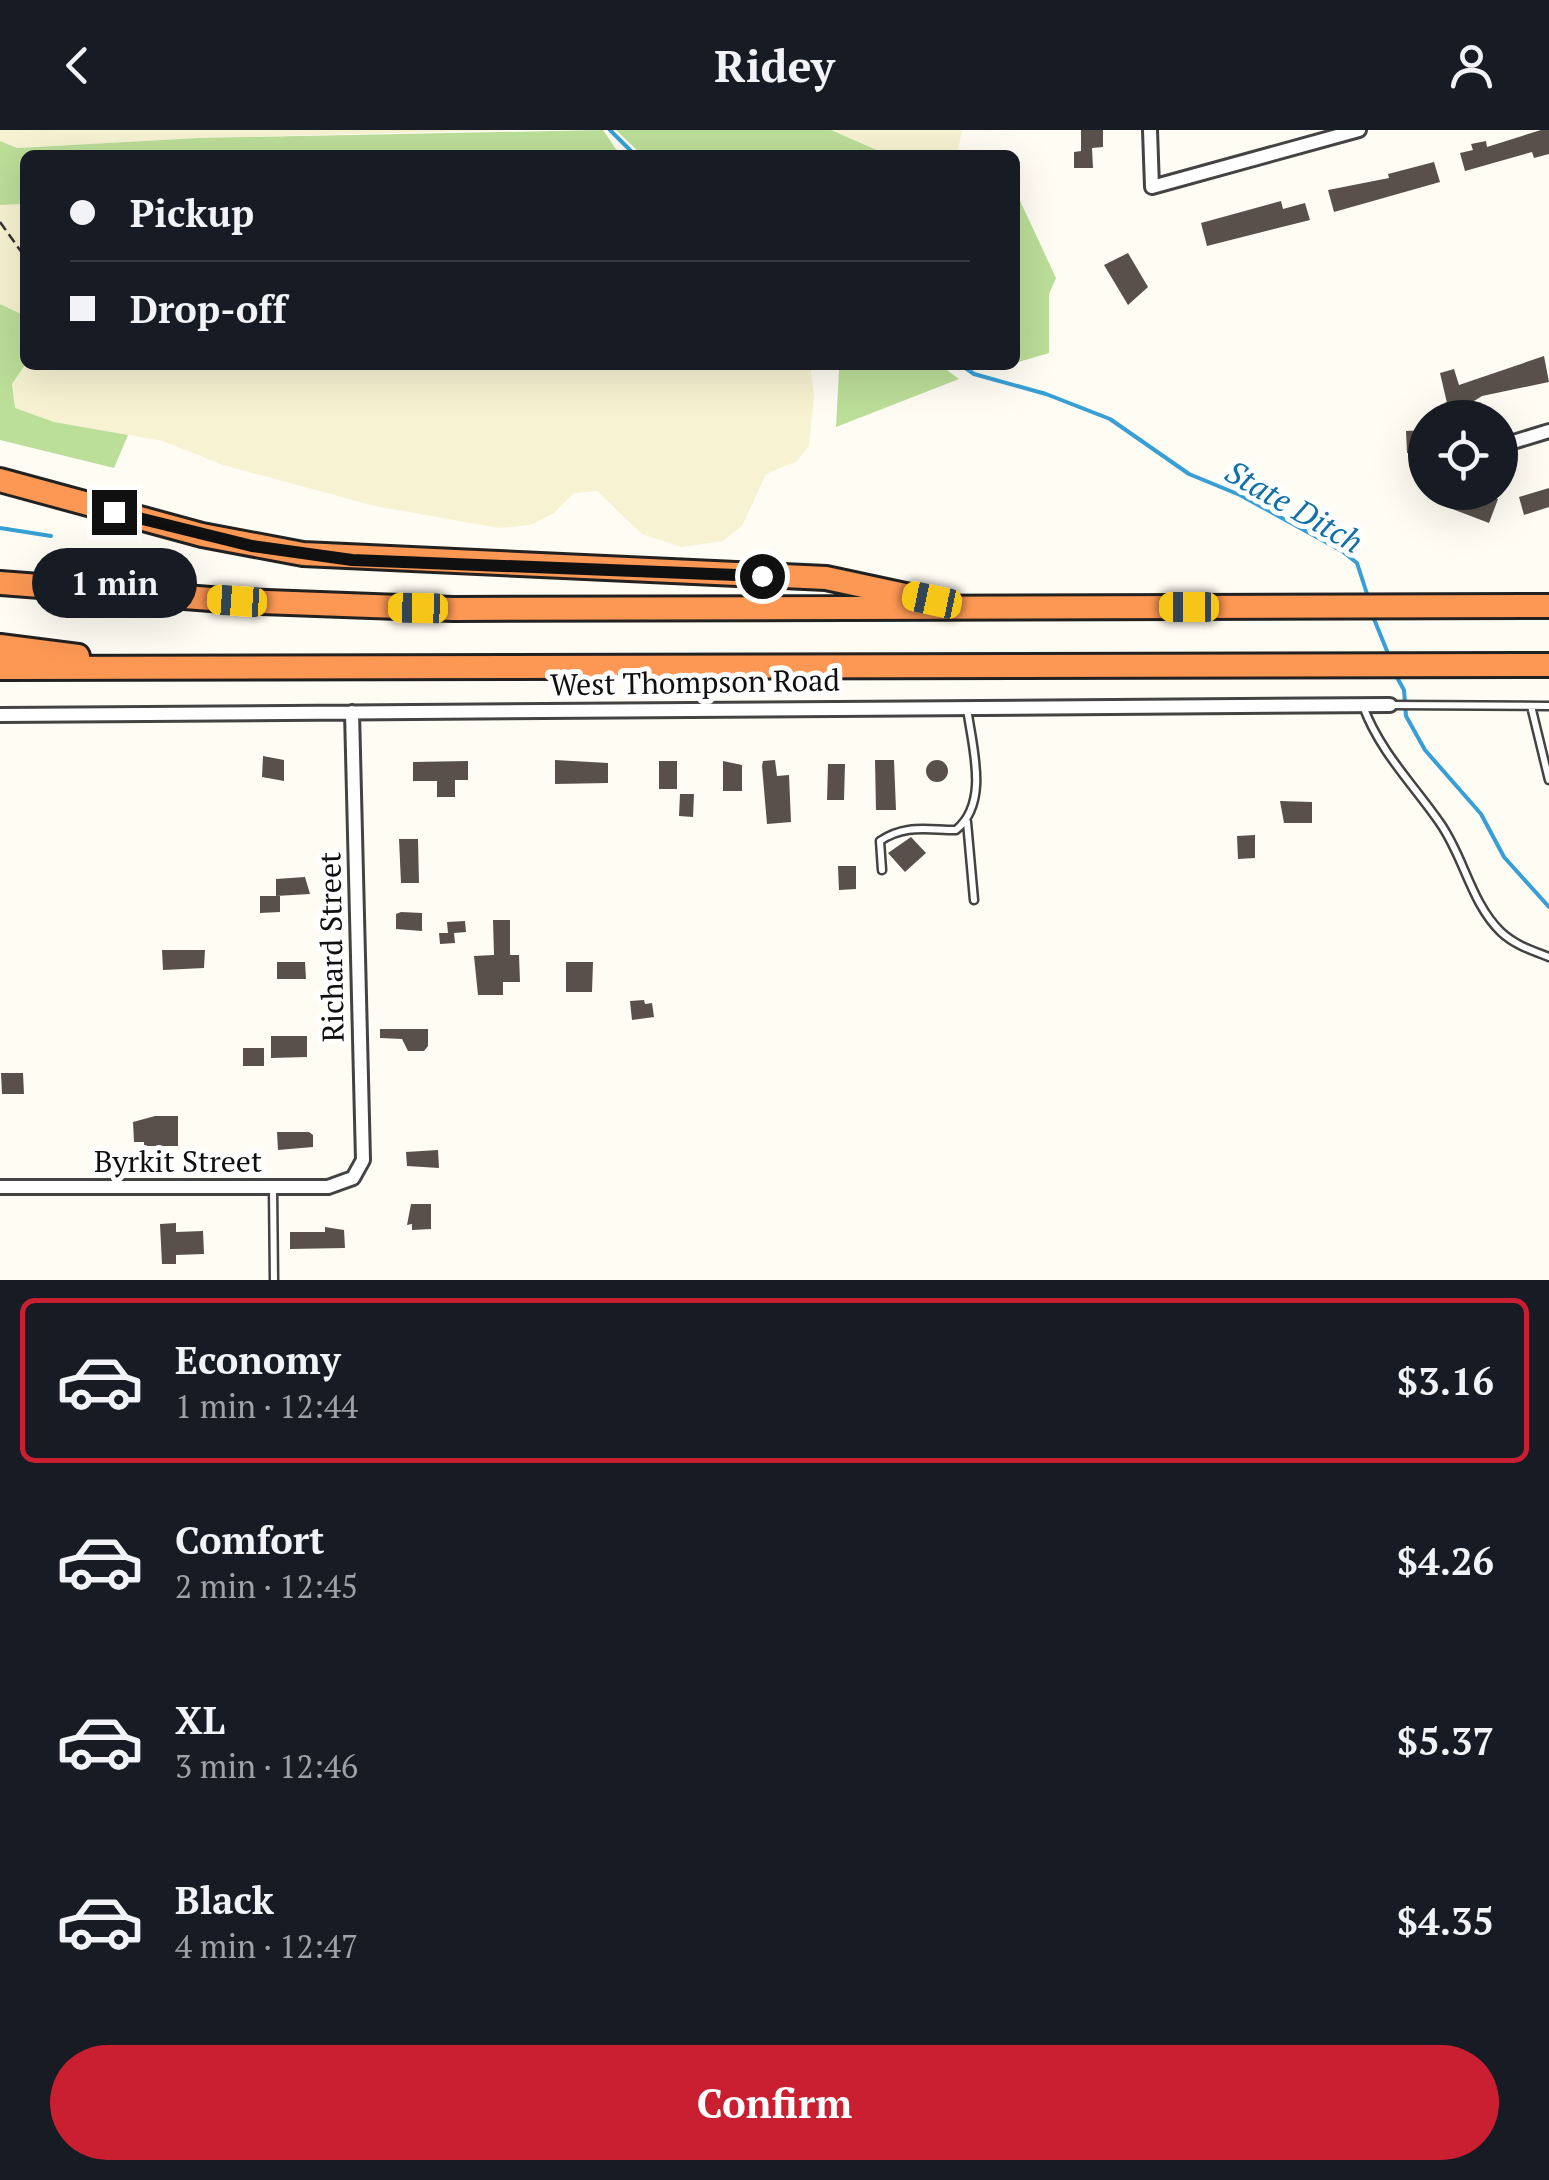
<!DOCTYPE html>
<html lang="en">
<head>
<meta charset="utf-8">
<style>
  body { margin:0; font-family:"PT Serif",serif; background:#242831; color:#f1f3f6; height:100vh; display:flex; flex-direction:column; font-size:38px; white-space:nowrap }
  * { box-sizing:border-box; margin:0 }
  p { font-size:32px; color:#9ea1a6 }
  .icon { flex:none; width:55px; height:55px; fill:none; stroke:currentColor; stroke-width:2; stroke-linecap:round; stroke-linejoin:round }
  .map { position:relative; height:1150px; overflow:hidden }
  .sheet { display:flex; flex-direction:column; background:#171b24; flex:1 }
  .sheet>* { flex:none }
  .top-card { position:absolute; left:20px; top:20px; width:1000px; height:220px; border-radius:15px; box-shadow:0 10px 40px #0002; display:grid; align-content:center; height:220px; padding:0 50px; background:#171b24 }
  .buttons { position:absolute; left:1408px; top:270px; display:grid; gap:20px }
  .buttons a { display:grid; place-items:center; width:110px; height:110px; border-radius:50%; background:#171b24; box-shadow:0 10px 40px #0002; font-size:50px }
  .end { position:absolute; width:45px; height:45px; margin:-22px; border:12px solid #101010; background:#fff; box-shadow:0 0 0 5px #fff }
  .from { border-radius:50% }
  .bubble { position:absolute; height:70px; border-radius:35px; background:#171b24; box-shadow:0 10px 40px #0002; font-size:32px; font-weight:800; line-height:70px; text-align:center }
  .car { position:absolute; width:30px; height:60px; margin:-30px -15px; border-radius:12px; box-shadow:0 0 8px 2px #0007; background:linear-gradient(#f5c518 24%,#345 0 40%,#f5c518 0 76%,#345 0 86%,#f5c518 0) }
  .top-card b { display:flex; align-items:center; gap:35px; height:95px; font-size:38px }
  .top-card b+b { border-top:2px solid #363941 }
  .top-card i { width:25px; height:25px; background:#f1f3f6 }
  ul { padding:18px 0 0; list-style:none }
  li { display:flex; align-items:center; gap:30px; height:165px; margin:0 20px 15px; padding:0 30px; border:5px solid transparent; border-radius:15px }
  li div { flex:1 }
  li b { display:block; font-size:38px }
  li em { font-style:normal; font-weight:800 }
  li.on { border-color:#c91f31 }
  li>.icon { width:90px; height:90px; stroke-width:1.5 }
  .cta { display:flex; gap:20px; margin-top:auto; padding:20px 50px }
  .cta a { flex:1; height:115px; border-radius:60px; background:#c91f31; color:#fff; font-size:40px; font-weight:800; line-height:115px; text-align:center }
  header { display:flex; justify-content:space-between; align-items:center; height:130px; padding:0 50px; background:#171b24; font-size:45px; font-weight:800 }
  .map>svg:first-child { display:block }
  .farmland { fill:#f7f2d1 }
  .forest { fill:#bbde98 }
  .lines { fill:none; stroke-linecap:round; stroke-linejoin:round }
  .stream { stroke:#379fd5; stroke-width:4 }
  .building { fill:#59504b }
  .lane-casing { stroke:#434343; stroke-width:11 }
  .street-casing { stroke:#434343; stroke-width:18 }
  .highway-casing { stroke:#212121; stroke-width:28 }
  .path { stroke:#323232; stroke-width:2.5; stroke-dasharray:10 5; stroke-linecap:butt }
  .lane { stroke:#fff; stroke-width:6 }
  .street { stroke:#fff; stroke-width:12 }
  .highway { stroke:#fc9754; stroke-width:22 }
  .route { stroke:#101010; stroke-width:12 }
  .labels { text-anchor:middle; stroke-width:10; stroke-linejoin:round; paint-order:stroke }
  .street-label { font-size:30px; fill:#101010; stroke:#fff }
  .water-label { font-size:32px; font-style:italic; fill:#1170aa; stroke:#fff }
</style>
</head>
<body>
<header><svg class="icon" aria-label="back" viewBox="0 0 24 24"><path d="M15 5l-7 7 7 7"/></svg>Ridey<svg class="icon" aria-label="person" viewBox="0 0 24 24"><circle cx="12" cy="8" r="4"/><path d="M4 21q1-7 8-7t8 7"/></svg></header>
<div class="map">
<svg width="1549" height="1150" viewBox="0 0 1549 1150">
  <rect width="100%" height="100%" fill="#fffcf3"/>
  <!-- farmland -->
  <path class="farmland" d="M0,0H513L198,8L16,18L0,11Z
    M831,0H962L957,25H888Z
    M25,74V186L0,174V75Z
    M25,235H810L814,266L809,316L797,331L766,344L742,396L723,411L681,417L642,404L597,361L574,363L554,383L530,395L499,398L375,376L223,335L163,311L54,292L15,278L12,254Z"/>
  <!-- forest -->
  <path class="forest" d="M603,0L620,25H25V74L0,75V11L17,18L198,8Z
    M616,0H831L888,25H642Z
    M1015,60L1056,148L1049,164V223L1015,233Z
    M0,174L25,186V235L12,254L15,278L54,292L128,305L114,338L0,310Z
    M834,235H940L959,249L836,297L839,241Z"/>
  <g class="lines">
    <!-- stream -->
    <path class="stream" d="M610,0L635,25
      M961,235L974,244L1046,264L1110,289L1189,344L1240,365L1342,421L1357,433L1369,470
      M0,398L51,406
      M1372,484L1389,526
      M1395,544L1404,560L1406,586L1425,620L1481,684L1504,727L1549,777"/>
  </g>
  <!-- building -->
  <path class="building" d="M1081,0H1103V17L1092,18L1093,38H1074V22L1081,21Z
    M1541,0H1549V24L1534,28L1532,22L1465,41L1460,23L1473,20L1471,14L1486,11L1487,17Z
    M1434,32L1440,52L1334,82L1328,60L1389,48L1388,44Z
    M1281,71L1283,79L1305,73L1310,90L1207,116L1201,93Z
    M1128,123L1148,157L1128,175L1104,135Z
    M1544,226L1549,252L1482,266L1466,276L1468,281L1450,286L1440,243L1454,239L1459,255Z
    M1425,300V322L1407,323L1406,301Z
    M1549,358V377L1524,385L1519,367Z
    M1452,362H1479L1498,369L1489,393L1447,377Z
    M263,626L284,630V651L262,647Z
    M926 641a11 11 0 1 1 22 0a11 11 0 1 1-22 0Z
    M555,630L608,633V653L555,654Z
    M775,630L777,646L789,645L791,692L767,694L762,636L763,631Z
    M875,630H894L896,680H876Z
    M468,631V650H455V667H437V651H413V632Z
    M659,631H677V659H659Z
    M723,631L742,635V661H723Z
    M828,634H845L844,670H827Z
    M680,664H694L693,687L679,686Z
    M1280,671L1312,672V693H1284Z
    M1255,705V728L1238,729L1237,706Z
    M911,707L926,723L905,742L888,723Z
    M399,709H418L419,753H401Z
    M838,736H856V759L839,760Z
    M305,747L310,764L276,766V749Z
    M260,766H280V782L260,783Z
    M401,782L422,783V801L396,799V784Z
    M493,790H510V825H519L520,852H503V865H478L474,826L494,825Z
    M465,791L466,802L454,803L455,813L440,814L439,803H448L447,792Z
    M162,820H205L204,838L163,840Z
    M277,832H305L306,849H277Z
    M566,832H593L592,862H566Z
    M644,870L645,874L652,873L654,887L632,890L630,871Z
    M380,899H428V916L424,921H408L402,909L380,908Z
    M271,906H307V927L271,928Z
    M243,918H264V936H243Z
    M1,943H23L24,964H2Z
    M155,986H178V1016H144V1012H134L133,992Z
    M277,1002H309L313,1005V1017L278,1020Z
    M438,1020L439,1038L407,1036L406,1022Z
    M411,1074H431V1099L412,1100V1094L407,1095Z
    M176,1093V1102L203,1101L204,1124L176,1125V1134H162L160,1094Z
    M325,1097L344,1100L345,1118L290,1119V1102H325Z"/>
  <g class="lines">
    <!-- lane casing -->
    <g class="lane-casing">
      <path id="lane" d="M1390,575L1549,576
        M1363,576C1380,622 1413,654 1440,693C1464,727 1471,773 1501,802C1515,815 1531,820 1549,827
        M1531,576L1549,650
        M967,692L974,770
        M882,740L880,711C905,694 927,700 956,700C990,672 972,617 967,578
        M273,1058L274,1150"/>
    </g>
    <!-- street casing -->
    <g class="street-casing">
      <path id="street" d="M1150,0L1152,57L1359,0
        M1500,316L1549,301
        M0,585L1390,575
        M0,1057H328L353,1048L363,1030L352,582"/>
    </g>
    <!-- highway casing -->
    <g class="highway-casing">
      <path id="highway" d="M0,350L202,405L303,424L826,448L919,468
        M0,453L237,471L453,479L1549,476
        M0,516L78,526
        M0,538L1549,535"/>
    </g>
    <!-- path -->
    <path class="path" d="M0,92L25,127"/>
    <!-- lane -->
    <use href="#lane" class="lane"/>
    <!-- street -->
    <use href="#street" class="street"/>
    <!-- highway -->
    <use href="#highway" class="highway"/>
  </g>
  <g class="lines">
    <!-- route -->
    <path class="route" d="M114,382L252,416L352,430L762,446"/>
  </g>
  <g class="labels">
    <!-- street labels -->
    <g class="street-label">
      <text transform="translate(695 553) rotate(-1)" y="10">West Thompson Road</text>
      <text transform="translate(332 817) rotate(-91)" y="10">Richard Street</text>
      <text x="178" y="1042">Byrkit Street</text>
    </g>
    <!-- water labels -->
    <g class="water-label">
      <text transform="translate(1294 377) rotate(30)" y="11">State Ditch</text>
    </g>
  </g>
</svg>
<div class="buttons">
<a><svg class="icon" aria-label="locate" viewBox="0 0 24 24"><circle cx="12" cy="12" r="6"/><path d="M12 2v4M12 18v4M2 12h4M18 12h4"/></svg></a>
</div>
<i class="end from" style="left:762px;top:446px"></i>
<i class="end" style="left:114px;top:382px"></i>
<div class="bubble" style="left:32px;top:418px;width:165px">1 min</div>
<i class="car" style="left:932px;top:470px;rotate:282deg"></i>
<i class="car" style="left:237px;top:471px;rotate:274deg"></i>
<i class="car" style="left:1189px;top:477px;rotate:270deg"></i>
<i class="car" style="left:418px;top:478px;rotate:271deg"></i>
<div class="top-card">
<b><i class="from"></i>Pickup</b>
<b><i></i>Drop-off</b>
</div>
</div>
<section class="sheet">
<ul>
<li class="on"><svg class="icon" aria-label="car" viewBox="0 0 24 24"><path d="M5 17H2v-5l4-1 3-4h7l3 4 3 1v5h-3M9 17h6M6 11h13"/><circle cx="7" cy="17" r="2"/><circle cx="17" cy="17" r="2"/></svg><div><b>Economy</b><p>1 min · 12:44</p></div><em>$3.16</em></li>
<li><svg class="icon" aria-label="car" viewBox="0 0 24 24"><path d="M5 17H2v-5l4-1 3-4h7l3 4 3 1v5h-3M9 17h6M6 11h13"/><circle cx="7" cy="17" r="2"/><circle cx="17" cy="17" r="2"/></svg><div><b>Comfort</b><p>2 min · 12:45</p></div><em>$4.26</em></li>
<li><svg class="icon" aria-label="car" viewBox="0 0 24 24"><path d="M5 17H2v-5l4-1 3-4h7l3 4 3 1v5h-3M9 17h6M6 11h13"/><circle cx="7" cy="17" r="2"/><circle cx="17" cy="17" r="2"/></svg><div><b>XL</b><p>3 min · 12:46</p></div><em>$5.37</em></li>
<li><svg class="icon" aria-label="car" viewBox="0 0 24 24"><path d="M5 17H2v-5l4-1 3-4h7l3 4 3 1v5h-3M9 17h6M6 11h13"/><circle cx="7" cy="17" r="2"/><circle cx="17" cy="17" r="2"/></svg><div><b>Black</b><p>4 min · 12:47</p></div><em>$4.35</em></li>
</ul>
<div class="cta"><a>Confirm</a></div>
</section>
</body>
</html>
